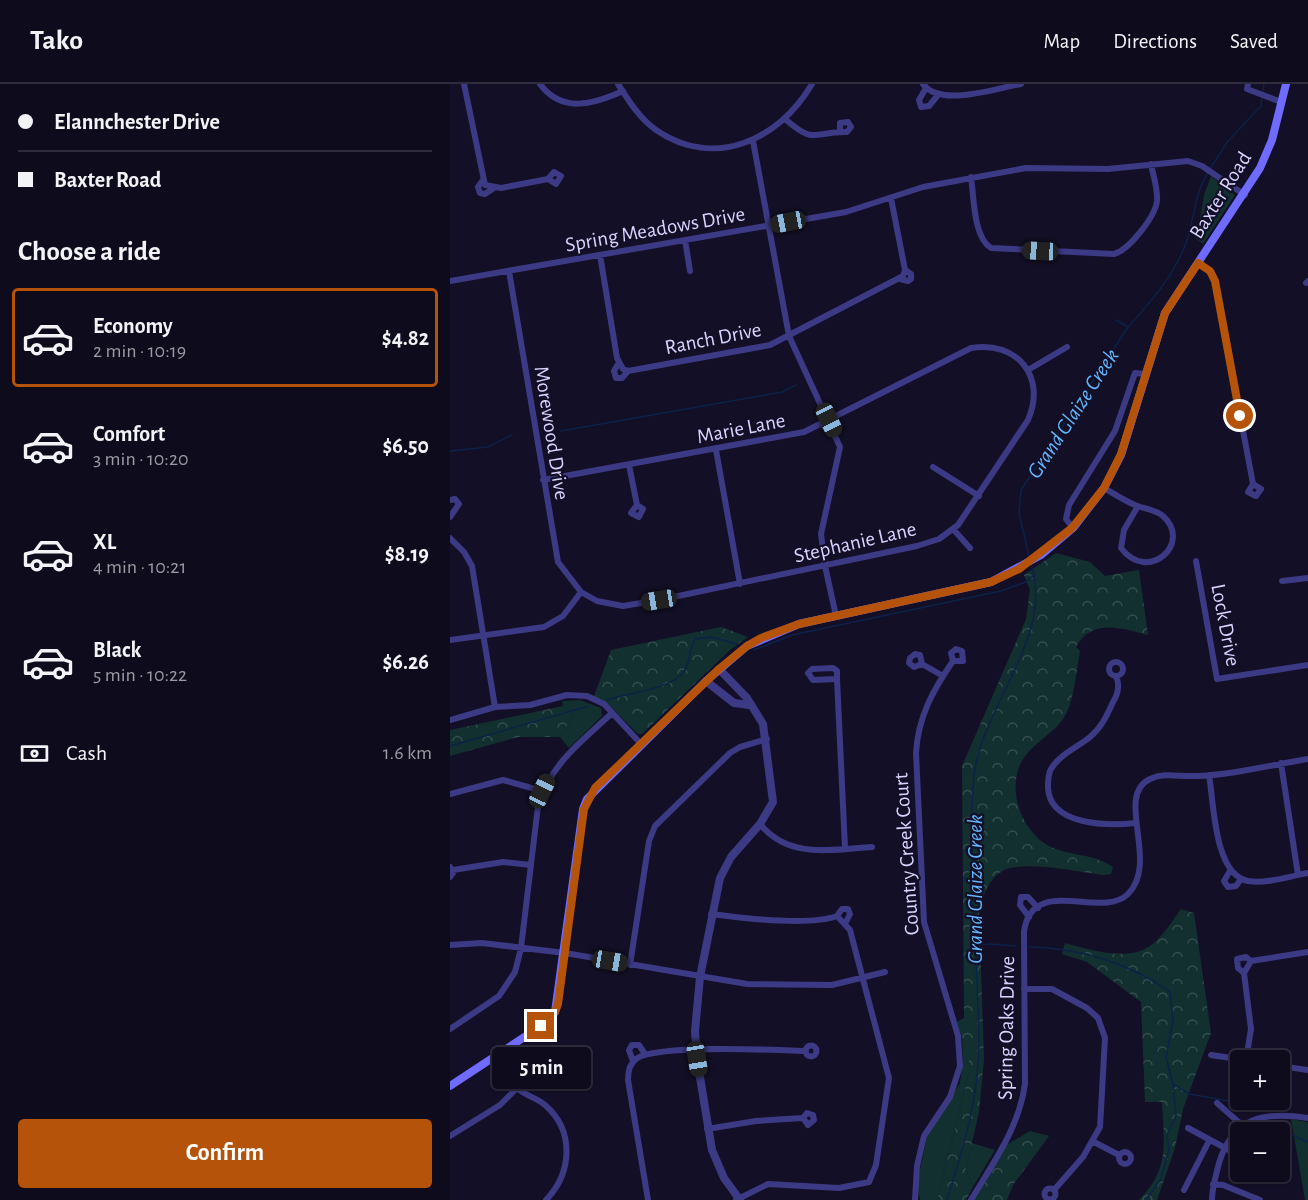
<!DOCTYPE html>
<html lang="en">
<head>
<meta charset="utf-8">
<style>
  body { margin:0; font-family:"Alegreya Sans",sans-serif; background:#1c1929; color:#f1f3f6; height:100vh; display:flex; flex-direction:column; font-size:22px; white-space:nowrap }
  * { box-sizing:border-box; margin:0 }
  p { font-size:20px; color:#9b9ba3 }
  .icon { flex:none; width:33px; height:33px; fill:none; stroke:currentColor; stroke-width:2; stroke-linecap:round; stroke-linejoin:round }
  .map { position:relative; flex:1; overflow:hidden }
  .side { display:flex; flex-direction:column; background:#0e0b1c; width:450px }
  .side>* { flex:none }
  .hud { display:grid; align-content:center; height:132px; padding:0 18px; background:#0e0b1c }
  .buttons { position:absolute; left:780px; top:966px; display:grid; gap:12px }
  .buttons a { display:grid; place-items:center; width:60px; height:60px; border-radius:6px; background:#0e0b1c; box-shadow:0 2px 4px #0004,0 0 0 2px #2e2b3b; font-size:30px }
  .end { position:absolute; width:27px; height:27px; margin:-14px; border:8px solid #b45309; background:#fff; box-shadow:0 0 0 3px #fff }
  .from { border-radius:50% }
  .bubble { position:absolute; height:42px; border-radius:6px; background:#0e0b1c; box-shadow:0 2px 4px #0004,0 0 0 2px #2e2b3b; font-size:20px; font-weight:600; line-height:42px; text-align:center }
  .car { position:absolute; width:18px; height:36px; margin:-18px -9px; border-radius:8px; box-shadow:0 0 4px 2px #0007; background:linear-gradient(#222 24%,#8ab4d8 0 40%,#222 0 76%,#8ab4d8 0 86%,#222 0) }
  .hud b { display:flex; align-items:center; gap:21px; height:57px; font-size:22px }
  .hud b+b { border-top:2px solid #2e2b3b }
  .hud i { width:15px; height:15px; background:#f1f3f6 }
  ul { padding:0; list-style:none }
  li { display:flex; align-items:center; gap:18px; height:99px; margin:0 12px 9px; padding:0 6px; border:3px solid transparent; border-radius:6px }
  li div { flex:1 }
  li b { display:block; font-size:22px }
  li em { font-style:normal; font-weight:600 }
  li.current { border-color:#b45309 }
  li>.icon { width:54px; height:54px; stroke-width:1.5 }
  h2 { padding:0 18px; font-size:27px; line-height:72px }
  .pay { display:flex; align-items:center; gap:15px; height:66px; padding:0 18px; font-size:22px }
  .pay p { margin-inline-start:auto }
  .button { display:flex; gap:12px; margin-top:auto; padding:12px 18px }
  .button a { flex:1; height:69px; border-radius:6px; background:#b45309; color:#fff; font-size:24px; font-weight:600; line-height:69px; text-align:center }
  header { display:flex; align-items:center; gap:36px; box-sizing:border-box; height:84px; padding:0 30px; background:#0e0b1c; border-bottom:2px solid #2e2b3b }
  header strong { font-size:28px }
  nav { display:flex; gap:33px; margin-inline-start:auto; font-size:21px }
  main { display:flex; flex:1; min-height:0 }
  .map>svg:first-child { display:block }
  .green { fill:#12302f }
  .forest { fill:url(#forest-crowns) }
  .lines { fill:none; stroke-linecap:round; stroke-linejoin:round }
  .stream { stroke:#0c2248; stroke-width:1.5 }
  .minor { stroke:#3d3a85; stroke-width:6 }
  .tertiary { stroke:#3d3a85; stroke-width:8 }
  .secondary { stroke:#6f6bff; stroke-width:8 }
  .route { stroke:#b45309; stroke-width:8 }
  .labels { text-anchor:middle; stroke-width:4.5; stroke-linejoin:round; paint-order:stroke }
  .street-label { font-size:21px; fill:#d9d4ff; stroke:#130f26 }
  .water-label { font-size:22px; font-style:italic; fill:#62b6ff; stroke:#130f26 }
</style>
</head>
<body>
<header>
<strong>Tako</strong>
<nav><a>Map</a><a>Directions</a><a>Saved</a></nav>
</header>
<main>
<section class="side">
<div class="hud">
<b><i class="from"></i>Elannchester Drive</b>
<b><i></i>Baxter Road</b>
</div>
<h2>Choose a ride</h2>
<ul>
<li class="current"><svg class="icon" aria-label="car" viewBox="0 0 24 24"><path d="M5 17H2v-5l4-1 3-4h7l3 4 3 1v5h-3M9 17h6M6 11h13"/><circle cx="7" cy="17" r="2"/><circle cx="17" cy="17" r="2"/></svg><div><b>Economy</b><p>2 min · 10:19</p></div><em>$4.82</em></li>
<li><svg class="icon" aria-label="car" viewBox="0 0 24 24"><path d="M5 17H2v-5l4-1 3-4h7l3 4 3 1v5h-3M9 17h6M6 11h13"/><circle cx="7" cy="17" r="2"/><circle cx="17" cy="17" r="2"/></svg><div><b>Comfort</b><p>3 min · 10:20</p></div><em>$6.50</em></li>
<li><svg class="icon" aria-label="car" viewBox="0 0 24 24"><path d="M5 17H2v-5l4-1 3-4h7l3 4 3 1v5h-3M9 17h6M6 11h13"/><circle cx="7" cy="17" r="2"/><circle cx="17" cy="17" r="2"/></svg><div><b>XL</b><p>4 min · 10:21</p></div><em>$8.19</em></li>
<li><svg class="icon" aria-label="car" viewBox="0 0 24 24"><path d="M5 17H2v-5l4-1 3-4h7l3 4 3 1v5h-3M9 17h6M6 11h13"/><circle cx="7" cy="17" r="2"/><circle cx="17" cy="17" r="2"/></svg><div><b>Black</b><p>5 min · 10:22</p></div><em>$6.26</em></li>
</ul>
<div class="pay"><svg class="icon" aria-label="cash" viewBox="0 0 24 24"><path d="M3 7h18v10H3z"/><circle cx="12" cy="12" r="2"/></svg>Cash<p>1.6 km</p></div>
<div class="button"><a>Confirm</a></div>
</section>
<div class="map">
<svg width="858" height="1116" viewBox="0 0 858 1116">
  <defs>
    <pattern id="forest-crowns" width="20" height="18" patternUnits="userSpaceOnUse" patternTransform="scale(1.5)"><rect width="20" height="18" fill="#12302f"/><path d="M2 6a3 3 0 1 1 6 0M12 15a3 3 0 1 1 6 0" fill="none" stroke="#344d4e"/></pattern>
  </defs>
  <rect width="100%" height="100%" fill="#130f26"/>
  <!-- green -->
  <path class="green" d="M761,92L785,111L753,160L746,155L754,111Z
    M130,616L151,624L152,632L119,664L110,653L124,631L113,622L112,617Z
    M512,955L520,960L519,988L487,1116H470L467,1100L477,1053L510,999L513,975Z
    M841,1035L858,1038V1116H855Z
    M522,1059L545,1066L523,1103L516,1085Z"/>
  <!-- forest -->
  <path class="forest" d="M606,469L640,478L655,492L689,486L698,551C672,544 641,534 626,563L630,567C627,583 624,616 616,630C607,648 582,659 572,677C557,704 570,742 594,759C615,773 642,768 663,783L661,790L653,791C628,788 570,775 551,788C539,795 534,811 529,823L534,976L529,1028L516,1085L523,1103L516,1116H487L519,988V960L512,955L507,938L514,934L512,682L576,535L580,506L574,491Z
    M271,543L298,553L280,566L192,650H188L162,624L144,612L161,566Z
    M113,622L124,631L110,653H68L0,672V646Z
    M731,825L744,829L761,949L733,1025L725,1064L707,1116H689C720,1085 714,1059 712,1018H695L691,918L637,878L612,870L615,859C641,866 682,880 705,858C715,849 723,836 731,825Z
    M580,1047L599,1052L563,1101L557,1116H523L556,1061Z"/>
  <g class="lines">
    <!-- stream -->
    <path class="stream" d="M813,7L814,0
      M760,85L778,57L811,22L812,12
      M666,236L678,243
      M111,347L332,308L346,301
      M0,367L38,363L62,351
      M579,472L569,429L571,406L678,243C700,219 725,190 736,159C744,137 745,107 758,89
      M304,566L342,551L551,507L576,498L585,490
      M157,616C176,609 225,605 235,586C241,576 239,564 245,555L261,553L287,560
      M0,662L139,622
      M524,862L540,860L566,862
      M580,863C629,864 680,879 720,908L723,937L716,973L723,1000L739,1010L818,1024
      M827,1037L832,1046L858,1058
      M497,1116C514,1062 529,1014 529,957C528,890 522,824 522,757C522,734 521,708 525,685C536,617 604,552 581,480
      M696,1116L711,1095L719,1066L717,1051L726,1032L723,1000"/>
    <!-- minor -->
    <path class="minor" d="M14,0L35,101L51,104L98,95L106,100L111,92L104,88L98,95
      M90,0C112,30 144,20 173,7
      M168,0C179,17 189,34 206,46C265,86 329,56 362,0
      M473,0C490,24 547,4 571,0
      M798,0L797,5L831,18
      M476,4L469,16L471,23L479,22L488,11
      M335,35C366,62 364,47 397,48L401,43L398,38L390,39V47
      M303,57L339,252L390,363L371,450L375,482L386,532
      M521,93C524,112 523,153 541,164L664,170C679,166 705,133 707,117C708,105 703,91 701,80
      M33,96L28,103L30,109L35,110L44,104
      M235,156L240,187
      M150,171L167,274L173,285L178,287L320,261L453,192L455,186L441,114
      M748,179L760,187L765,197L803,400L798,408L806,412L811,405L803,400
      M59,187L108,478L131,508L147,517L173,522L209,516L467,462L489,455L508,441L578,336C597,293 567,256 521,264L354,348L93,396
      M450,195L458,197L461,195V190L455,186
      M0,197L396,128L473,103L576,84L658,85L738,77L752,82L795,111
      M856,199L858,197
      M168,280L164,287L166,294H172L178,287
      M578,286L617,263
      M266,366L290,500
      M179,381L187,421L193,425L189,433L181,429L187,421
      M483,383L529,412
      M654,404C664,410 675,417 687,422C696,425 706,426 713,432C743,459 698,500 671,464L674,446L688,422
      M0,416L5,415L9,420L0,433
      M623,444L616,435L619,421L665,347L685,289L695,290
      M503,445L520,464
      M0,454L14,468L22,482L45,623
      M746,477L767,595L858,581
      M832,497L858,494
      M0,556L94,543L113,532L131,508
      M659 585a7 7 0 1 1 14 0a7 7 0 1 1-14 0Z
      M472,580L464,583L459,579L460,574L465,570L470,571L472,580L493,592
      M666,592C670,601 668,610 663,618C657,631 652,643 640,653C628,663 609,671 601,685C598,690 598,697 598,703C599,742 658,742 686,739
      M387,595L363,596L358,589L362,585L383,584L387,587V595L395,764
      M0,636L45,623L80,621L117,611L137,612L154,620L191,660
      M831,679L848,791
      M759,691C764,719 764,791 798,797C817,800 840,792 858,789
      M0,710L53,696L92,707
      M310,740C339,776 382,765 422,763
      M0,783L3,789L0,793
      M3,786L53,778L81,781
      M780,787L774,797L778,803L786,802L791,795
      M261,830C291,834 360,842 387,832L400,846L439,994L426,1081L419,1098L389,1104L318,1100L286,1116
      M387,832L392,825H398L400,830L396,838
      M579,833L570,821L571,813H578L588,824
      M0,861L32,859L115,869L297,900L382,901L435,888
      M180,881L199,757L205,742L280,669L290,663L317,655
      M794,889L788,884L787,875L796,873L801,877
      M574,905H602L637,924L648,934L655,954L650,1043L633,1073L604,1106
      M0,945L49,912L65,888L71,864L88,722C101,679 131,658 162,629
      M355.5 967a5.5 5.5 0 1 1 11 0a5.5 5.5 0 1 1-11 0Z
      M761,971L795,976
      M46,974C52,985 58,996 67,1004C76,1012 87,1014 95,1021C125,1047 122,1089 96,1116
      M796,976L801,945L794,889L801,877L858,868
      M183,977L179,966L182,961H189L195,970
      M830,982L858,986
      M767,1019L793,1042
      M738,1044L790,1072
      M257,1045L306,1037L353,1034L357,1029L363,1031L364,1036L358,1041L353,1034
      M0,1052L50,1021L67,1004
      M644,1058L669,1071
      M830,1065L836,1068
      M669 1074a6 6 0 1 1 12 0a6 6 0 1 1-12 0Z
      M763,1100L773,1101L810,1116
      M594.5 1110a5.5 5.5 0 1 1 11 0a5.5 5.5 0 1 1-11 0Z
      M734,1106L759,1057
      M198,1116L178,996C178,988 179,980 186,975C206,960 326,966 356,967
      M465,1116L467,1082L474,1052L500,1013L510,982L508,952L474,838L466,669C468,633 483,606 503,577L501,569L506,565L512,567L513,577H503
      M521,1116C543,1079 569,1044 575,1000L574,848C581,790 652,836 678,810C710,778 664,712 700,695C715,688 729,693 745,692C782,691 821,681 858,675
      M762,1116C762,1103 766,1092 769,1079C783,1033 815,1027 858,1034"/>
    <!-- tertiary -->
    <path class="tertiary" d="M269,585L297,614L313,640L323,718L310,740L281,773L270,794L250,893L245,947L247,975L262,1066L274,1094L290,1116
      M256,597L284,619L299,621"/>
    <!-- secondary -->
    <path class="secondary" d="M0,1002L91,942L105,928L133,725L137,715L256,597L297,562L349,540L541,498L591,471L623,444L654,404L671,371L715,229L810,84L822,56L836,0"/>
  </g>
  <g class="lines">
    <!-- route -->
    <path class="route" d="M91,942L105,928L108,920L134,725L145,704L269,585L297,562L311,554L349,540L541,498L569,485L622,444L654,404L671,370L715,229L748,179L760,187L765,197L790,332"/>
  </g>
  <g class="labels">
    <!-- street labels -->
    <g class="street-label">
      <text transform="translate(770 111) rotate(-58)" y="7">Baxter Road</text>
      <text transform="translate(205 145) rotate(-10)" y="7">Spring Meadows Drive</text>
      <text transform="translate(263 254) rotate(-11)" y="7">Ranch Drive</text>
      <text transform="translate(291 344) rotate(-11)" y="7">Marie Lane</text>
      <text transform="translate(102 349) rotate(81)" y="7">Morewood Drive</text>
      <text transform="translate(405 458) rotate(-13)" y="7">Stephanie Lane</text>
      <text transform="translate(776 541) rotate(79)" y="7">Lock Drive</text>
      <text transform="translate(456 770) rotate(-94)" y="7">Country Creek Court</text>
      <text transform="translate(556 944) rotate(-89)" y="7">Spring Oaks Drive</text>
    </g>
    <!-- water labels -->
    <g class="water-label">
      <text transform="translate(622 329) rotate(-57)" y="8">Grand Glaize Creek</text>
      <text transform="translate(524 805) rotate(-90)" y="8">Grand Glaize Creek</text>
    </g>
  </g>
</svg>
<div class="buttons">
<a>+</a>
<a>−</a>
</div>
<i class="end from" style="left:790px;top:332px"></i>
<i class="end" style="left:91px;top:942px"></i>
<div class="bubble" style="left:42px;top:963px;width:99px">5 min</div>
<i class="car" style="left:338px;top:138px;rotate:259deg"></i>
<i class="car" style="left:590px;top:167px;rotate:273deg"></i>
<i class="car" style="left:379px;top:336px;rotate:154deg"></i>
<i class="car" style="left:209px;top:516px;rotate:261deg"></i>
<i class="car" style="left:92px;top:707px;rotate:25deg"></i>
<i class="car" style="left:160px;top:877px;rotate:100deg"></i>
<i class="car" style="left:247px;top:975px;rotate:171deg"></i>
</div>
</main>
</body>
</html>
